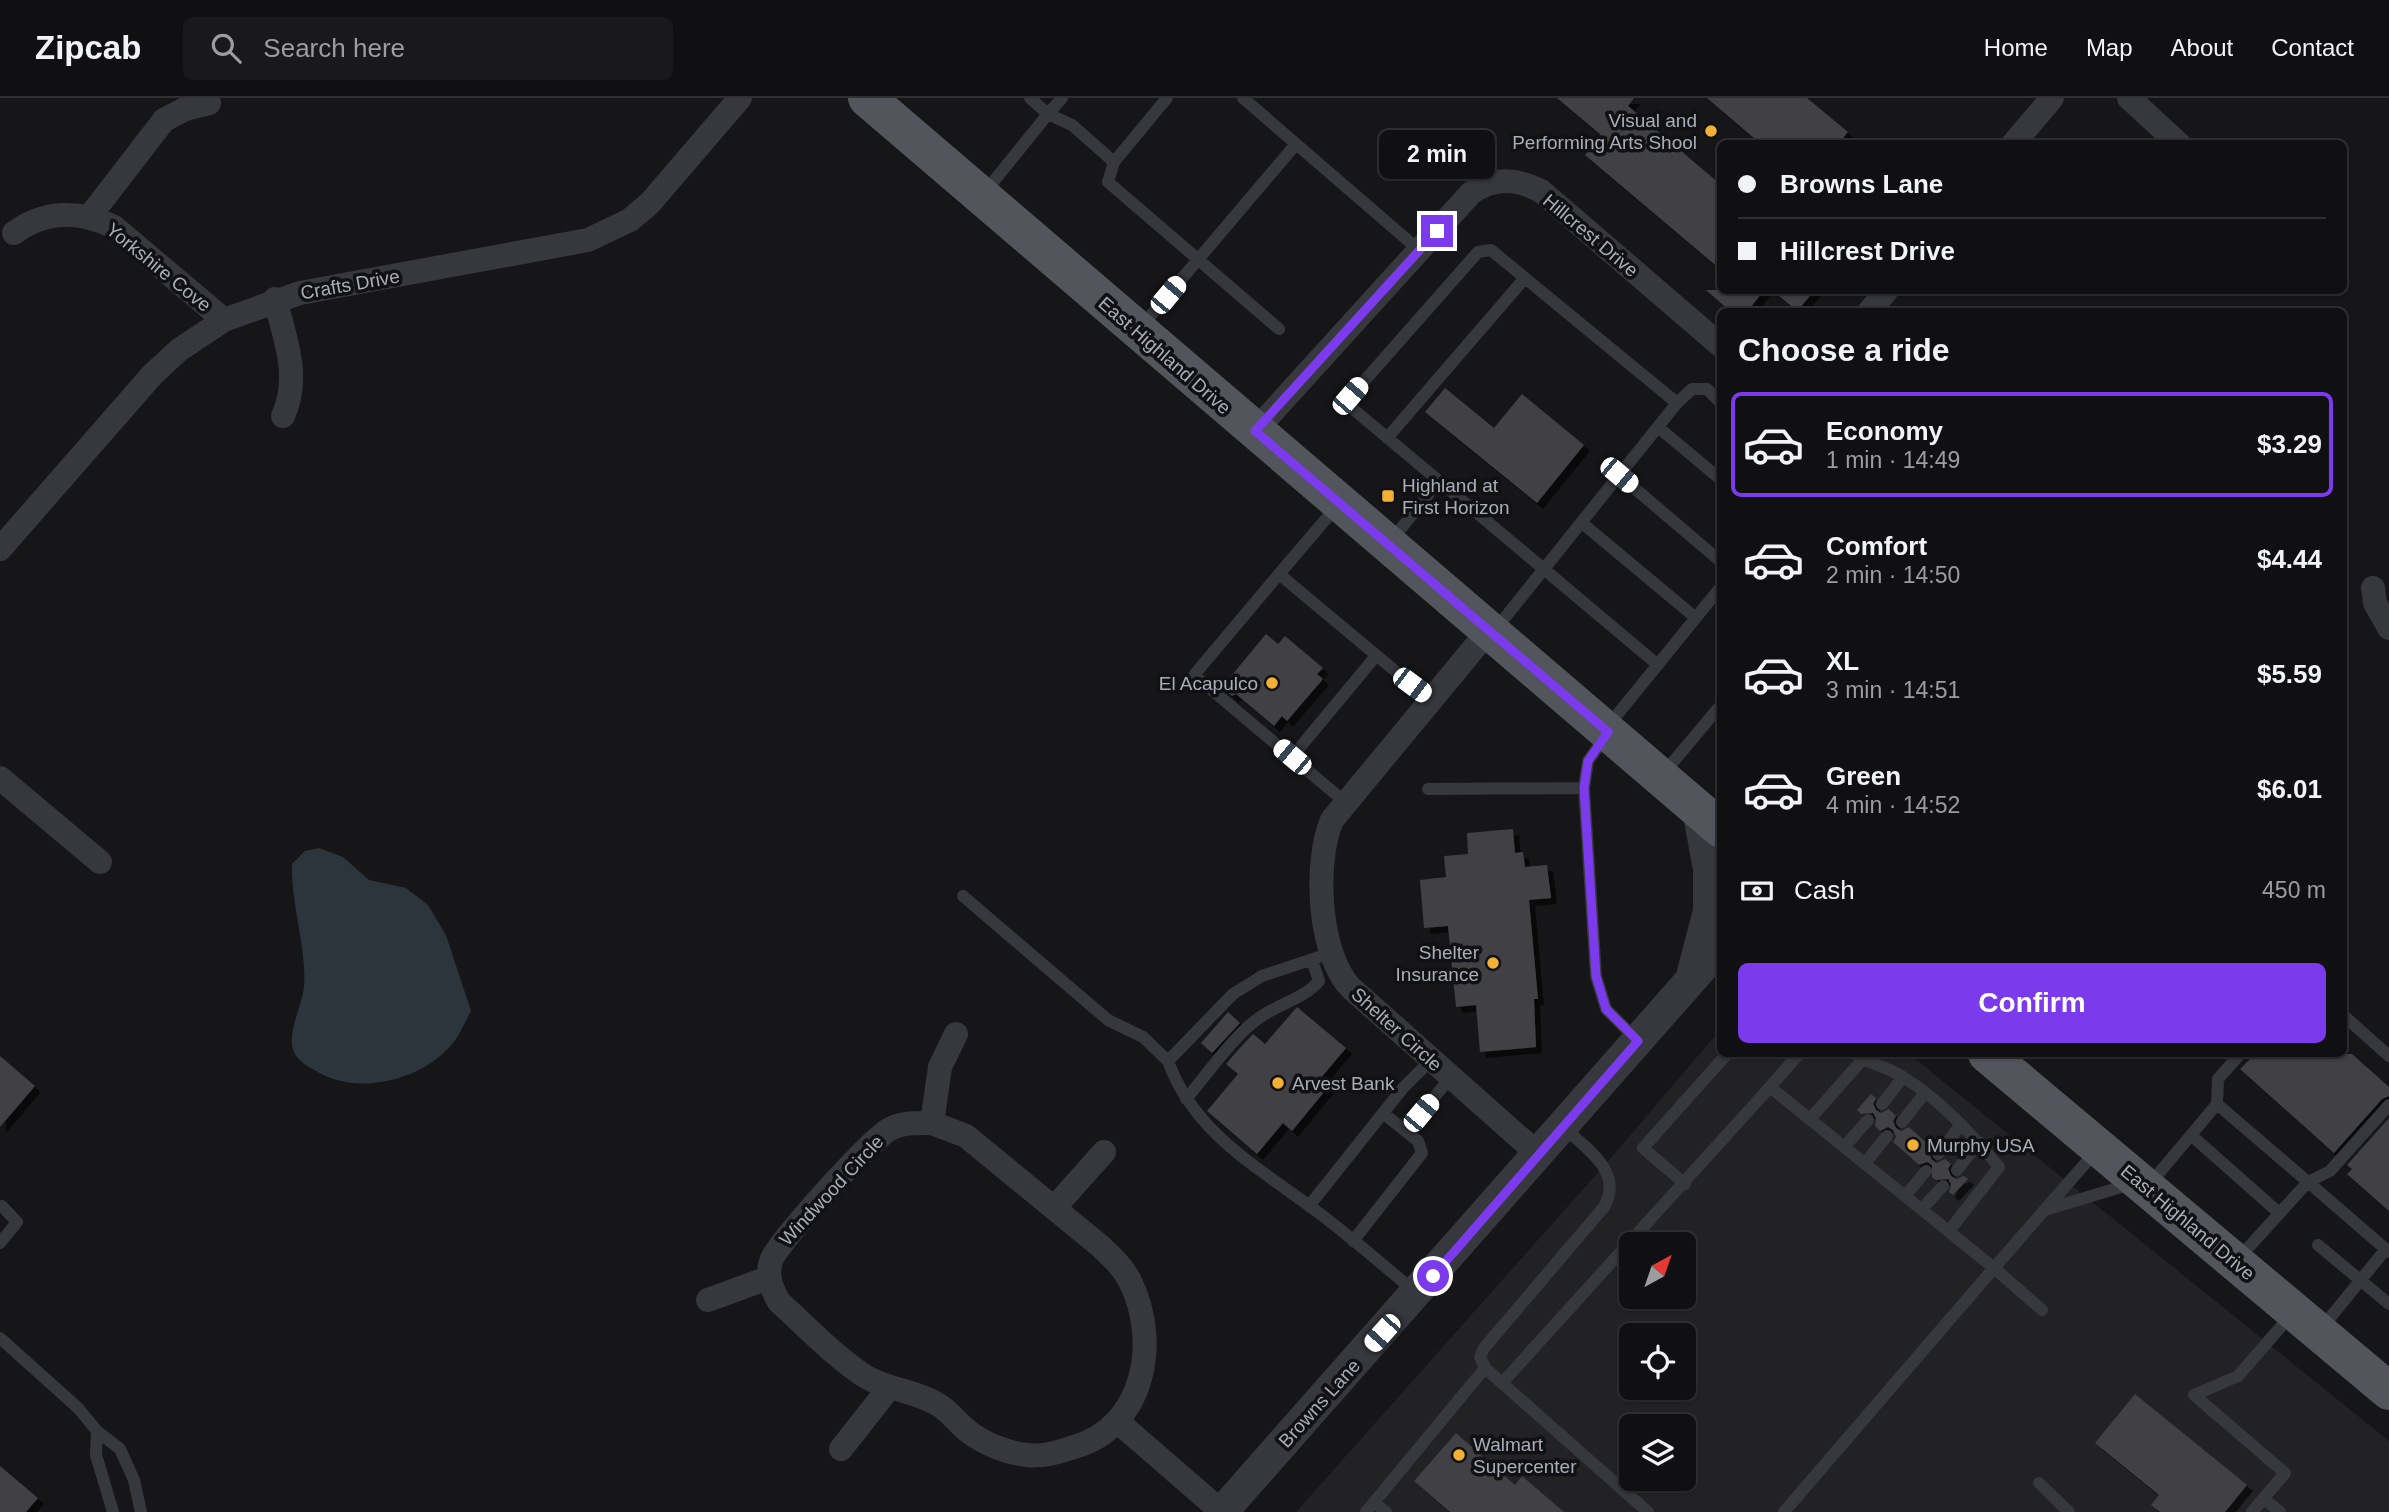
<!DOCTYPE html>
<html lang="en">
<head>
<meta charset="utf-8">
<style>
  body { margin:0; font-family:Helvetica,sans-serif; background:#19191b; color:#f1f3f6; height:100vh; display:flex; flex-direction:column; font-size:26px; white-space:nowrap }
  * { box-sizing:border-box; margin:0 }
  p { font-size:23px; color:#9c9d9f }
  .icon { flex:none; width:38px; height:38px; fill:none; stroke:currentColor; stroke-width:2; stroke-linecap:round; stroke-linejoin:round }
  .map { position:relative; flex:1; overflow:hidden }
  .panel { position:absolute; left:1717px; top:210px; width:630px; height:749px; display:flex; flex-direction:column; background:#101012; border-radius:10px; box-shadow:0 2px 5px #0004,0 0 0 2px #303032 }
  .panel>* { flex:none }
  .banner { position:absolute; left:1717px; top:42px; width:630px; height:154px; border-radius:10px; box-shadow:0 2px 5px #0004,0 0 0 2px #303032; display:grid; align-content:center; height:154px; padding:0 21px; background:#101012 }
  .needle { width:46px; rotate:40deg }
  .buttons { position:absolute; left:1619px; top:1134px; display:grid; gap:14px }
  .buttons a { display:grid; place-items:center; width:77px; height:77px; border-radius:10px; background:#101012; box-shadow:0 2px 5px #0004,0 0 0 2px #303032; font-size:35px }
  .end { position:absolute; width:32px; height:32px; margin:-16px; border:9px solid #7c3aed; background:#fff; box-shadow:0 0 0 4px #fff }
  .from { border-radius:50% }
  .bubble { position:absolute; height:49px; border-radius:10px; background:#101012; box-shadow:0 2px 5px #0004,0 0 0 2px #303032; font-size:23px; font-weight:800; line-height:49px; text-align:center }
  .car { position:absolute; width:21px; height:42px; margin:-21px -10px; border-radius:9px; box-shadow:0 0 5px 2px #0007; background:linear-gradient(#fff 24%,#345 0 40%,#fff 0 76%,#345 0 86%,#fff 0) }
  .banner b { display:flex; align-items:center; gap:24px; height:66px; font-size:26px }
  .banner b+b { border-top:2px solid #303032 }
  .banner i { width:18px; height:18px; background:#f1f3f6 }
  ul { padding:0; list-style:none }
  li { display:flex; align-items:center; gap:21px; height:105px; margin:0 14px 10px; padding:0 7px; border:4px solid transparent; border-radius:10px }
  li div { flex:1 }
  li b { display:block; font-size:26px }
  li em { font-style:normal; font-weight:800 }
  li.on { border-color:#7c3aed }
  li>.icon { width:63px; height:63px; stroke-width:1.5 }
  h2 { padding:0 21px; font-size:32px; line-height:84px }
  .pay { display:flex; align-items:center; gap:18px; height:77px; padding:0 21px; font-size:26px }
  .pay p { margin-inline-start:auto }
  .button { display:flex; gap:14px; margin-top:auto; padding:14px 21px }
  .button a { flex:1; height:80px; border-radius:10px; background:#7c3aed; color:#fff; font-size:28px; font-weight:800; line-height:80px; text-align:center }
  header { display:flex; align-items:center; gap:42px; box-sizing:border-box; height:98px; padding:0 35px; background:#101012; border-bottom:2px solid #303032 }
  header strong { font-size:33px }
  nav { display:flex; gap:38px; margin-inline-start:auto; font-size:24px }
  .search { width:490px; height:63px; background:#19191b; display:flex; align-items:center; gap:18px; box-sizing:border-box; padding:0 24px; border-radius:10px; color:#9c9d9f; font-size:26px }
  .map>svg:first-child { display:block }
  .built { fill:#222225; fill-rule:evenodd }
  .water { fill:#2c353c }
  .building { fill:#404145; filter:url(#shadow) }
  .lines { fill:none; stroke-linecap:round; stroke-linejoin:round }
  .service { stroke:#37383d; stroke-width:12 }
  .minor { stroke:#37383d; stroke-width:24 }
  .tertiary { stroke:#37383d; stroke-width:32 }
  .primary { stroke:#53555c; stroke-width:38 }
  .route { stroke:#7c3aed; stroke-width:9 }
  .poi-dot { fill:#f2b134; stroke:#111113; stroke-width:2.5 }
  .labels { text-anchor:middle; stroke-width:7; stroke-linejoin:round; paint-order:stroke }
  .poi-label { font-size:19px; fill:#a8adb8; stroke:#111113; text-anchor:start }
  .street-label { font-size:19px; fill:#a8adb8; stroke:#111113 }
</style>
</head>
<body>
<header>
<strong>Zipcab</strong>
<div class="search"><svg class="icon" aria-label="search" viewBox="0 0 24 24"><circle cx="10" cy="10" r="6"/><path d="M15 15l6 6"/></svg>Search here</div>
<nav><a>Home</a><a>Map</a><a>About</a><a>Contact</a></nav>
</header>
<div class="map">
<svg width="2389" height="1414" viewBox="0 0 2389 1414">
  <defs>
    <filter id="shadow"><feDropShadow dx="6" dy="6" stdDeviation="0" flood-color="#0009"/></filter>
  </defs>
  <rect width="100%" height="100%" fill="#161618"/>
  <!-- built -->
  <path class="built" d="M1720,932V956H1909L2389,1343V1414H1296L1616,1054ZM1631,1146H1684V1199H1631ZM1631,1237H1684V1290H1631ZM1631,1328H1684V1381H1631Z"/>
  <!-- water -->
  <path class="water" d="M319,750L343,759L369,782L406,790L428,807L446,837L471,913C466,922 462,932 456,941C427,982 358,999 316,973C305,967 294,961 292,947C290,929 302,907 304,889C307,852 291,807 292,766L305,753Z"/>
  <!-- building -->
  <path class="building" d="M1557,0H1634L1628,8L1720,86V171L1585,57L1601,37Z
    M1707,0H1807L1848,34L1838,46H1761Z
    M1706,192H1764L1747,214H1731Z
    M1772,192H1815L1797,213Z
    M1445,290L1494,330L1522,296L1584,347L1537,405L1425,314Z
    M1266,536L1278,546L1285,538L1323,570L1317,576L1323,581L1287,623L1282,618L1274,628L1236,596L1232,598L1222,589Z
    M1513,731L1515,755L1523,754L1525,769L1547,767L1551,800L1529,802L1538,901H1534L1536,949L1480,954L1476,907L1456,909L1448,828L1424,830L1420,782L1446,779L1444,758L1468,756L1467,735Z
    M1297,909L1346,950L1320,981L1329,988L1292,1033L1283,1025L1257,1056L1207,1013L1238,976L1226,966L1237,953L1253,936L1265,946Z
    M1228,914L1240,925L1212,955L1201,945Z
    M2255,956H2352L2389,989V998L2382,1001L2334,1055L2240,971Z
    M0,958L35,988L0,1029Z
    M1871,996L1876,1000L1873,1005L1876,1012L1881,1015L1889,1011L1896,1018L1893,1023L1896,1030L1901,1033L1909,1029L1932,1050L1929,1055L1932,1062L1937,1065L1945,1061L1951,1066L1948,1071L1951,1078L1956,1081L1964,1078L1968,1081L1953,1097L1949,1094L1951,1086L1948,1081L1936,1082L1932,1079V1067L1927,1064L1919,1067L1893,1044L1896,1039L1893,1032L1888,1029L1880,1033L1875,1028L1876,1020L1873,1015L1861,1016L1857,1012Z
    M2389,1020V1113L2347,1076L2352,1071L2347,1067Z
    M2135,1296L2247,1387L2225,1414H2160L2151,1407L2159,1397L2095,1345Z
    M1456,1335L1515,1387L1522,1378L1564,1414H1450L1414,1383Z
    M0,1368L38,1400L26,1414H0Z"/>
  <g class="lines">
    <!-- service -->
    <path class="service" d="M1062,0L1048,16L1072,27L1114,64L1167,0
      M1243,0L1419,152
      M1114,64L1108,84L1279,231
      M985,94L1048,16L1030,0
      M1140,230L1296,46
      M1677,305L1692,291H1707L1720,304
      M1658,329L1720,381
      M1387,340L1525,180
      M1619,377L1720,463
      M1439,383L1658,567
      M1337,408L1279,476L1430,602
      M1582,425L1696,520
      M1391,443L1439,383L1353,311L1351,298L1478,154L1491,152L1677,305L1495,532
      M1279,476L1194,577L1345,704
      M1608,628L1720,490
      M1605,639L1588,663L1584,690L1596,878L1606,911L1638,943
      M1292,659L1375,559
      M1663,676L1720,608
      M1428,691L1584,690
      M963,798L1108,922L1143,939L1168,963
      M1331,855L1262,878L1233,896L1168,963C1194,1036 1261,1071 1319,1115C1352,1140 1383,1167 1414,1193
      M2343,917L2389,958
      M1863,961C1876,967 1891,971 1903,979C1939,1001 1972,1036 1999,1069L1949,1133
      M1770,989L1799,956
      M1186,1001C1205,979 1235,936 1259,920C1278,906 1304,901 1319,883L1312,862
      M1882,1006L1903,979
      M2217,1006L2218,981L2240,956
      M2389,1007L2330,1073L2308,1084L2389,1154
      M1810,1021L1863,961L1855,956
      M1902,1024L1924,996
      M1563,1029C1587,1051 1624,1074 1604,1109L1484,1250L1480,1259L1485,1270L1648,1414
      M1406,1033L1451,979
      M2192,1038L2278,1114
      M1844,1049L1868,1022
      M1938,1056L1960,1028
      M1865,1065L1887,1038
      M1957,1072L1979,1044
      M1685,1086L1643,1050L1727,956
      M2149,1087L2217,1006L2308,1084L2237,1162
      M1905,1098L1926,1073
      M1309,1108L1403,990L1431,962
      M1922,1111L1943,1088
      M2045,1112L2131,1086
      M1353,1143L1422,1055L1418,1043L1383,1015
      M0,1145L17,1124L2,1108
      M2318,1147L2389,1206
      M2042,1212L1994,1170L2097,1052
      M2320,1232L2386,1151
      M0,1240L78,1310L97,1333L120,1351L134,1382L141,1414
      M1503,1284L1770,989L1994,1170L1784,1414
      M97,1333L96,1357L113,1414
      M2039,1385L2069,1414
      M2264,1401L2280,1414
      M1374,1404L1386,1414
      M1366,1414L1485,1270
      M2252,1414L2285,1375L2194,1297L2238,1278L2292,1216"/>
    <!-- minor -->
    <path class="minor" d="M2129,0L2179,46
      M2013,46L2052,0
      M90,118L164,22L185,11L209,5
      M14,135C45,112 80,112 114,129L224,222
      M275,201C285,241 301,279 283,318
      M1869,214L1887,192
      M1255,333L1471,95C1494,79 1516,80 1541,93L1720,247
      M0,451L153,276L179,252L224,222L300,195L588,142L630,122L650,105L740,0
      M2373,490L2375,505L2389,530
      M1489,532L1332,722C1314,764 1318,856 1351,890L1539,1057
      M0,680L100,764
      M932,1025L966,1038L1099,1147C1111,1158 1122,1168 1130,1183C1160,1243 1145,1329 1074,1349C1058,1354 1044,1359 1027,1357C1007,1355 985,1346 969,1334C957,1325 950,1313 937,1306C916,1293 890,1292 868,1280C840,1264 804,1226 779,1204C772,1191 766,1179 771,1163C776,1146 872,1040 890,1031C903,1024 918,1025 932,1025Z
      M932,1025L940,969L956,936
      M1054,1110L1104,1054
      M708,1202L768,1180
      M1117,1323L1222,1414
      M841,1351L889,1290"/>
    <!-- tertiary -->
    <path class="tertiary" d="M1693,874L1709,813V771L1698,711
      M1222,1414L1720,849"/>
    <!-- primary -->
    <path class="primary" d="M867,0L1720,730
      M1987,956L2389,1293"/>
  </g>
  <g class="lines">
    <!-- route -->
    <path class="route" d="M1433,1178L1638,943L1606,911L1596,878L1584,690L1588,663L1608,634L1255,333L1437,133"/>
  </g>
  <!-- markers -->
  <g class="poi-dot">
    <circle cx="1711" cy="33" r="7"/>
    <rect x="1381" y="391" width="14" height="14" rx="3.5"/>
    <circle cx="1272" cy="585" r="7"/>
    <circle cx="1493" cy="865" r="7"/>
    <circle cx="1278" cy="985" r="7"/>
    <circle cx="1913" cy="1047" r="7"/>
    <circle cx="1459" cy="1357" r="7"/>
  </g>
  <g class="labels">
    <!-- poi labels -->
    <g class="poi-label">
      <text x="1697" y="29" text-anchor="end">Visual and<tspan x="1697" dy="22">Performing Arts Shool</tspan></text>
      <text x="1402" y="394">Highland at<tspan x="1402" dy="22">First Horizon</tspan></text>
      <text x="1258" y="592" text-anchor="end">El Acapulco</text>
      <text x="1479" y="861" text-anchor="end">Shelter<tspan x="1479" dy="22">Insurance</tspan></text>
      <text x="1292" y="992">Arvest Bank</text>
      <text x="1927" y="1054">Murphy USA</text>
      <text x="1473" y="1353">Walmart<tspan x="1473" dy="22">Supercenter</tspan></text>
    </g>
    <!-- street labels -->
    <g class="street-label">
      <text transform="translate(1591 137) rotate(40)" y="7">Hillcrest Drive</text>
      <text transform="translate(159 169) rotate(39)" y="7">Yorkshire Cove</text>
      <text transform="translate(350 186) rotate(-10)" y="7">Crafts Drive</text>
      <text transform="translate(1165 257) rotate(41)" y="7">East Highland Drive</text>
      <text transform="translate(1397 931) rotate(42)" y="7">Shelter Circle</text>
      <text transform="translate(831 1092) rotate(-47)" y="7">Windwood Circle</text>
      <text transform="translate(2188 1124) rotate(40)" y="7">East Highland Drive</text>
      <text transform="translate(1319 1305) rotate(-48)" y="7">Browns Lane</text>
    </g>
  </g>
</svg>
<div class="buttons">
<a><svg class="needle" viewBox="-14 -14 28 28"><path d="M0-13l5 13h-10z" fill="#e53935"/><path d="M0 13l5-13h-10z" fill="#9c9d9f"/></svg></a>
<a><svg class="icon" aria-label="locate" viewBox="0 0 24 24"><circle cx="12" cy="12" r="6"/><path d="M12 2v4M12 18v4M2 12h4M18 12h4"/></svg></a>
<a><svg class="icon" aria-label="layers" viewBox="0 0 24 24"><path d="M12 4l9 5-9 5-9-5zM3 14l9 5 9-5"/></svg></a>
</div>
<i class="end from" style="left:1433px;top:1178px"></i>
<i class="end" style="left:1437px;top:133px"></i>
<div class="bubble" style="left:1379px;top:32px;width:116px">2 min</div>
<i class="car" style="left:1168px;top:197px;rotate:40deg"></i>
<i class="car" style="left:1350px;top:298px;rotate:41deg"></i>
<i class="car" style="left:1619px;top:377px;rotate:130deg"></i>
<i class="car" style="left:1412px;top:587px;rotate:127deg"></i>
<i class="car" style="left:1292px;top:659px;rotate:310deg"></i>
<i class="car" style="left:1421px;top:1015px;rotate:40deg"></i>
<i class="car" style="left:1382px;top:1235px;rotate:222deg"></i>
<div class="banner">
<b><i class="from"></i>Browns Lane</b>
<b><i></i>Hillcrest Drive</b>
</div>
<section class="panel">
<h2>Choose a ride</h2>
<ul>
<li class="on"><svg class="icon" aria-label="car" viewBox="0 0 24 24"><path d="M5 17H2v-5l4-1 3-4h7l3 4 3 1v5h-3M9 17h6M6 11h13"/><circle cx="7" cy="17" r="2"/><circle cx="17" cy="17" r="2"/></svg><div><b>Economy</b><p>1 min · 14:49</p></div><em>$3.29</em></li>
<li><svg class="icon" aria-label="car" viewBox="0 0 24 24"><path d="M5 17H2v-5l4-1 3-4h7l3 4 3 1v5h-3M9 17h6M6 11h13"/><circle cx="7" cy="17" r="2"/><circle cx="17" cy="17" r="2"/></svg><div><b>Comfort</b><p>2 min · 14:50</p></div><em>$4.44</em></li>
<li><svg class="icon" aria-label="car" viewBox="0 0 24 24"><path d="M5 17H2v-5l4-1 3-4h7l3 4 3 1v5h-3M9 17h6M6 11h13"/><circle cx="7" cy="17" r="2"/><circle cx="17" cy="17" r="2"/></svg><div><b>XL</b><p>3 min · 14:51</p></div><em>$5.59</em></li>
<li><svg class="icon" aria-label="car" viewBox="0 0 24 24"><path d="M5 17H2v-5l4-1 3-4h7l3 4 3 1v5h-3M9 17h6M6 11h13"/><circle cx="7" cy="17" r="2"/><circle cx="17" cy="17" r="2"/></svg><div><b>Green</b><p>4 min · 14:52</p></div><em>$6.01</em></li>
</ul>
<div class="pay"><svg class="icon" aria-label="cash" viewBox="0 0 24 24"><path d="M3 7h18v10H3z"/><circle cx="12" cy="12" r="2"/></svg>Cash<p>450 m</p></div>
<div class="button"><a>Confirm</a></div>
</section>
</div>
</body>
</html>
